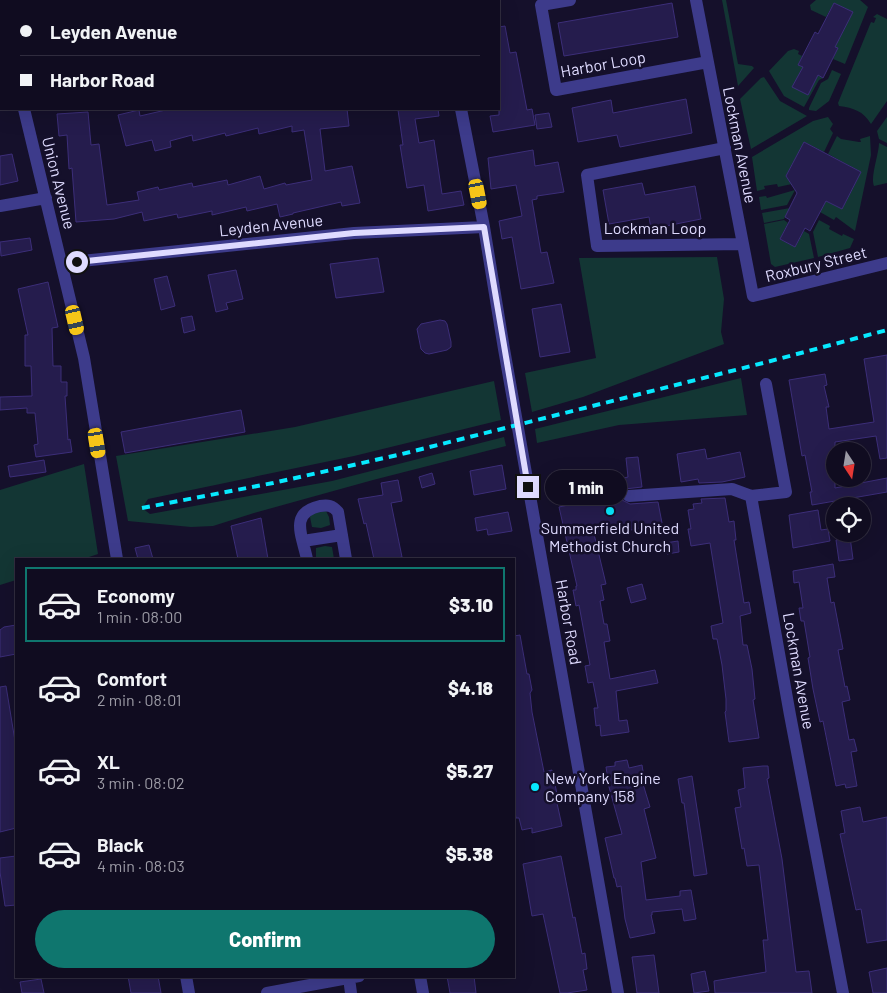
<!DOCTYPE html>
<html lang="en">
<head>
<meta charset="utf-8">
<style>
  body { margin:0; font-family:Barlow,sans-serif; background:#191529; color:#f1f3f6; height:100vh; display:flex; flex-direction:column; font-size:19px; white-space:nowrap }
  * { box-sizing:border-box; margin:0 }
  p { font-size:16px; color:#9c9ba5 }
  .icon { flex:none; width:28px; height:28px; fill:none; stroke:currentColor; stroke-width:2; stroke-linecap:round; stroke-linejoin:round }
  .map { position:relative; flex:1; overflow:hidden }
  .panel { position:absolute; left:15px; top:558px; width:500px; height:420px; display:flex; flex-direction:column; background:#100c20; border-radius:0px; box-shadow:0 5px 20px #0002,0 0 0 1px #302c3e }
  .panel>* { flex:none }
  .guide { position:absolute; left:0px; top:0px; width:500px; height:110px; box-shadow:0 5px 20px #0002,0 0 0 1px #302c3e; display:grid; align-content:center; height:110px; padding:0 20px; background:#100c20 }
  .needle { width:32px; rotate:168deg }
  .fabs { position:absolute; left:826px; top:442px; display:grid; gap:10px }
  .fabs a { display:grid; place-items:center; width:45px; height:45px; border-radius:50%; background:#100c20; box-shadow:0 5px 20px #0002,0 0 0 1px #302c3e; font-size:25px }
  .end { position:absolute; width:22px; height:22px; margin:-11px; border:6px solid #dfdbff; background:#111; box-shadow:0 0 0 2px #111 }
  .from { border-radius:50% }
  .bubble { position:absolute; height:35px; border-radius:18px; background:#100c20; box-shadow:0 5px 20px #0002,0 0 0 1px #302c3e; font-size:16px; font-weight:800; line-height:35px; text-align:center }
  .car { position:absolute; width:15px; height:30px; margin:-15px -8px; border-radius:6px; box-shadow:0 0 4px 1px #0007; background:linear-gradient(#f5c518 24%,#345 0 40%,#f5c518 0 76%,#345 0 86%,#f5c518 0) }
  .guide b { display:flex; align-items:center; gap:18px; height:48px; font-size:19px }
  .guide b+b { border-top:1px solid #302c3e }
  .guide i { width:12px; height:12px; background:#f1f3f6 }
  ul { padding:9px 0 0; list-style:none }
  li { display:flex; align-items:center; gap:15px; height:75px; margin:0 10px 8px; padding:0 10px; border:2px solid transparent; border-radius:0px }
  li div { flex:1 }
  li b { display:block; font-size:19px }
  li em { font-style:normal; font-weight:800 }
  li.active { border-color:#0f766e }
  li>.icon { width:45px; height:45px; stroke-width:1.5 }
  .action { display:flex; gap:10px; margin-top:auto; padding:10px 20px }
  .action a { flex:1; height:58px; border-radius:30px; background:#0f766e; color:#fff; font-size:20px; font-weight:800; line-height:58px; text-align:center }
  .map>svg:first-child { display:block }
  .green { fill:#133634 }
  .building { fill:#251c4d; stroke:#3c2e79 }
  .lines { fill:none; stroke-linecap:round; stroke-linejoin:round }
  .street { stroke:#3d3b8b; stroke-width:12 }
  .rail { stroke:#07e9ff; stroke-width:4; stroke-dasharray:8 6; stroke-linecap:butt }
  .route { stroke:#dfdbff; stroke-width:6 }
  .poi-dot { fill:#07e9ff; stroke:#15102b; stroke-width:2 }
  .labels { text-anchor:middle; stroke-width:5; stroke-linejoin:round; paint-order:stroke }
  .street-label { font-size:16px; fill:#dfdbff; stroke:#15102b }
  .poi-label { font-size:16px; fill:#dfdbff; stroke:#15102b }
</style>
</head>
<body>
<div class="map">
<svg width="887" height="993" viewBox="0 0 887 993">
  <rect width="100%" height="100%" fill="#15102b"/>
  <!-- green -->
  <path class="green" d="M722,0H726L738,64L752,66L754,68L738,86Z
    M816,0H860L868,7L845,64L833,59L838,48L835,47L852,12L834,3L826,17L811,10L810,5Z
    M877,14L887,19V101L871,124C863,111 854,108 839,106L838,103L871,22L874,23L876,18L873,17Z
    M794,49L799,51L798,54L802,56L798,65L803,67L793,87L808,95L818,75L823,78L819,80L804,107L784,96L769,71L788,51Z
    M832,70L841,74L829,101L816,111L809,110V108L821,83L828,79Z
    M764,77L780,101L807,116L751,149L740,99L761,78Z
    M828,117L833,124L830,129L833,133L824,152L804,142L786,176L792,184L778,187L777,184L764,186L765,189L757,191L752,157L813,121Z
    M887,117V143L879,139L877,131Z
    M837,136L841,139L859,142H861L860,139L870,136L871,155L855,231L836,217L834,220L820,212L826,201L842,209L861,172L828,154Z
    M879,143L887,147V183L874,186C870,177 879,154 879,143Z
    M795,190L787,205L761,210L759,197L766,196L767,198Z
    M790,208L784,219L764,223L762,213Z
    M784,220L788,223L780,239L795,247L804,231L809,234L814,258L775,267L771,264L764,224Z
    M819,220L830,226L829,229L842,236L843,234L854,239L850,248L818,257L813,232Z
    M717,257L724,299L721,332L724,344L583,397L532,412L525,373L596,358L579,258Z
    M741,378L747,415L619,425L537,443L535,429Z
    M494,381L501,420L354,456L148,499L142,508L150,514L332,481L504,437L506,446L373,480L254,513L213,526L191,527L128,521L116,456L295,427Z
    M84,464L98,554L83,559H16V580L0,585V490Z
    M326,511L329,517L330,525L321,528L312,527L310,517L313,513Z
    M325,546L332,547L334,559H316V548Z"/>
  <!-- building -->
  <path class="building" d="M672,3L678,37L564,56L558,23Z
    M834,3L853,12L835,47L838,48L823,78L818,75L808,95L792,87L803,67L798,65L815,32L818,34Z
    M505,26L510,53L516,52L527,110L532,109L535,125L493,132L490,116L499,115V27Z
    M686,99L692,133L620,147L617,135L578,142L572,108L611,100L613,113Z
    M170,109H347L349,126L320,129L325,171L352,166L360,203L342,206L341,202L293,213V214L280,217L277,204L247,211L246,207L212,215V211L178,218L177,214L144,221L142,212L114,219L76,222L72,168L69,169L67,135L59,136L57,114L88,112L91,145L99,144L107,205L139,200L137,192L158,187L159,190L192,183L193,187L227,180L228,185L260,176L264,189L285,183L286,185L312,180L304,130L292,132V126L259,134L258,128L226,136L225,133L193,141L192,135L170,141L171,147L155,151L152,140L126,146L118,115L139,110L140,116Z
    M407,109H438L439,116L415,119L419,143L434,140L442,194L461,191L464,205L428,211L424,185L407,188L400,145H403L398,110Z
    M549,113L552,127L537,129L535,115Z
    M804,142L861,172L842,209L826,201L810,231L805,228L795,247L780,239L790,220L785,217L797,193L786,176Z
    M533,150L535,166L558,162L564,192L537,196V199L532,200L541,253L547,252L554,283L521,289L512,237L502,239L499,221L522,216L516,185L491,189L488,158Z
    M12,154L18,181L0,185V156Z
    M642,183L645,195L695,186L701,219L651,229L649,217L609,224L603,190Z
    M30,238L32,250L1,256L0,242Z
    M378,258L384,292L336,298L330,264Z
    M236,270L243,299L226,303L228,309L216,312L208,275Z
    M167,276L175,306L161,310L154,279Z
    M48,282L58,327L52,328L53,366H61V382H67V396H65L68,440L70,439L72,452L36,457L34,445L38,444L35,413H27V408L0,410V397L32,396L31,366H25V335H28L18,289Z
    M561,304L570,352L540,357L532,309Z
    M192,316L195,330L184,333L181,318Z
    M440,320L445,321L447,324L451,342V347L447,350L429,354L425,353L421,349L417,329L421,324Z
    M887,355V458L880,459L876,436L835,442V488L887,478V492L812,505L810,492H812L805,455L802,456L789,380L825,374L827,385L824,386L829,407H826L829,429L874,422L864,359Z
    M241,410L245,432L125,453L121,432Z
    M705,449L707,459L740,452L745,477L722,482L699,483L698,479L681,482L677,454Z
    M638,457L642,487L625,489L622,493V500L630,504L658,502L662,523L622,532L621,528L594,534L606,584L601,585L604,600L600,601L604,624H607L610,641L604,642L610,679L655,670L658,683L616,691L619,721L627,720L629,732L601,736L600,725L596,726L594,708H598L593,682L588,683L585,666L590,665L579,605L576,606L573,590H576V586H577L559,507L610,496L607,482L628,477L626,458Z
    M44,460L46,472L10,477L8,466Z
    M502,465L506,489L474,495L470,471Z
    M432,473L435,484L422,488L419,477Z
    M398,480L402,501L391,503L402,557L392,559H374L366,523L364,524L358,499L383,495L381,483Z
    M725,498L729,522L734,521L736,540H734L744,603L749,602L751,613L740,616L743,645H747L752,669L755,699L753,700L759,738L729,742L725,712L726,711V699L722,665L717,639H713L711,626L723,623L710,543L691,546L688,529H691L688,510L694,509L693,504L702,503L701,499Z
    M818,510L821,530L828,529L830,541L793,548L789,515Z
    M508,512L512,531L488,535L487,529L477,531L475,518Z
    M261,518L268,559H238L231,526Z
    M850,537L853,559L839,561L836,540Z
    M678,541L679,552L667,554L665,543Z
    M149,545L153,559H138L135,548Z
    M833,564L835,577L827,578L831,603L834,602L843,649L838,650L845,687L847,686L850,700L842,702L849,740L854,739L857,751L851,752L857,786L846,788L845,784L836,786L823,721L820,722L813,689L808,658L810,657L804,621H801L799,608H803L799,582L794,583L793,571Z
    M642,584L646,599L631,603L627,588Z
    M16,625V654L0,657V630L4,627Z
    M520,635L527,674H529L532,690L530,693L532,712L544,772L552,770L557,794H555L562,826L532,833V828L522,830L519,818H516L514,806V636Z
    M6,686L16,747V828L0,832V687Z
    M627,760L629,768L642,765L645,784H643L650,807L644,809L656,858L641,862L646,900L680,896V891L691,890L696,919L684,921L682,909L652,912V915H651L655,933L630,938L625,919L621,886L617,887L615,878H614L605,838L622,834L609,787L606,767L615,766V762Z
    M763,766H768L769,778L767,779L782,859L796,972L809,971L812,993H715L714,981L766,972L763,940H768L759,865L747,866L744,848L742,849L735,808L741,807L738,790L745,788L743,768Z
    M692,776L707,874L694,876L684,803H682L678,779Z
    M860,807L863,822L887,817V940L867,943L861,909L856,910L840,834L845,833L841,811Z
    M16,856V905L5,906L0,872V858Z
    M561,856L573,918L575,917L582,954L585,953L587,969L583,970L587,990L567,993H560L543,914L532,916L523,864Z
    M654,955L659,993H637L632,957Z
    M887,968V993H873L869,972Z
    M705,971L709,991L694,993L691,974Z
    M128,976H158L161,993H131Z
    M447,976H474L476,993H450Z
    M41,979L44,993H22L20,982Z"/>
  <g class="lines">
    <!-- street -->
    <path class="street" d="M440,0V1
      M570,0L541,5L556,90L708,62
      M696,0L753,296L887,263
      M0,9L1,15
      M24,109L84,358L117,559
      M461,109L484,227L504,349L618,993
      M725,148L587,175L597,246L742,244
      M0,206L46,198
      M62,263L354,233L484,227
      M629,496L732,489L751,496
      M751,496L790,715L843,993
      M751,496L786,492L766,384
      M303,541L342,535
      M307,559C302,535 289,513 320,506C328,505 332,505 338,512L346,559
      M186,976L189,993
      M420,976L423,993
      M349,978L351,993
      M267,993L359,976"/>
    <!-- rail -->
    <path class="rail" d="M142,508L273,483L402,454L767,362L887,330"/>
  </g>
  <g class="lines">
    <!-- route -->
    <path class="route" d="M77,262L354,233L484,227L528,487"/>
  </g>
  <!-- markers -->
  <g class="poi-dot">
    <circle cx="610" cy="511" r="5"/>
    <circle cx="535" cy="787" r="5"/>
  </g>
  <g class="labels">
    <!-- street labels -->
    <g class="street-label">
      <text transform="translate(603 64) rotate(-10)" y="6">Harbor Loop</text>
      <text transform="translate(740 145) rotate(79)" y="6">Lockman Avenue</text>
      <text transform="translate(59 183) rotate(76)" y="6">Union Avenue</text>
      <text transform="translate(271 225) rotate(-6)" y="6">Leyden Avenue</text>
      <text x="655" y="234">Lockman Loop</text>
      <text transform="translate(816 264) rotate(-14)" y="6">Roxbury Street</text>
      <text transform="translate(569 622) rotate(80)" y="6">Harbor Road</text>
      <text transform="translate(799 671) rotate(80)" y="6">Lockman Avenue</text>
    </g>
    <!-- poi labels -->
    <g class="poi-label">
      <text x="610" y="534">Summerfield United<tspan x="610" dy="18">Methodist Church</tspan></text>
      <text x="545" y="784" text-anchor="start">New York Engine<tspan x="545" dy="18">Company 158</tspan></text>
    </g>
  </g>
</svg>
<div class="fabs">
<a><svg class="needle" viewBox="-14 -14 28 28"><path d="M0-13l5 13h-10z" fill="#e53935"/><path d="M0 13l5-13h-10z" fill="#9c9ba5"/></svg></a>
<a><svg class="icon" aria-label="locate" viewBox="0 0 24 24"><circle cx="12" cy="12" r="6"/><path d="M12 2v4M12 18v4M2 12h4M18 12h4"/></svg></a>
</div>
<i class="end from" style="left:77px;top:262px"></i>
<i class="end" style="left:528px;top:487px"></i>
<div class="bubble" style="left:545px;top:470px;width:82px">1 min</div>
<i class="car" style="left:478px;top:194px;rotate:169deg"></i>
<i class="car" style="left:75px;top:320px;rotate:167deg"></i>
<i class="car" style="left:97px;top:443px;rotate:171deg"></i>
<div class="guide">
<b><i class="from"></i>Leyden Avenue</b>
<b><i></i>Harbor Road</b>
</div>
<section class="panel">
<ul>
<li class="active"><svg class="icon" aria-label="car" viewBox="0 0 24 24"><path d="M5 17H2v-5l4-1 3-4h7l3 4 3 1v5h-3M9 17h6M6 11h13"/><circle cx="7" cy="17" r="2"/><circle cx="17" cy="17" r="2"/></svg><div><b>Economy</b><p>1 min · 08:00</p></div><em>$3.10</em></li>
<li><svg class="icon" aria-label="car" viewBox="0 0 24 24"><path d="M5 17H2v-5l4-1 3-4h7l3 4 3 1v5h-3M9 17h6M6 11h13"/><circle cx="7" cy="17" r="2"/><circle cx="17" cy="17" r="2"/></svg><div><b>Comfort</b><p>2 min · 08:01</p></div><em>$4.18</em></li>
<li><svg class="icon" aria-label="car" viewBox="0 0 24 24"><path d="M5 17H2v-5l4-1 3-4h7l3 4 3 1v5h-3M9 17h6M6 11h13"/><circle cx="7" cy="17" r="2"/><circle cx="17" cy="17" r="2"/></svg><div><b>XL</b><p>3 min · 08:02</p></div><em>$5.27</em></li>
<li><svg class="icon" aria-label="car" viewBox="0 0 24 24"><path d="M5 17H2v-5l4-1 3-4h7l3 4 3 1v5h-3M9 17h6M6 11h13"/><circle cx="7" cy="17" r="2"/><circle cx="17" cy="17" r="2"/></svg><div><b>Black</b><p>4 min · 08:03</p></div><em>$5.38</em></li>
</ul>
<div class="action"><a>Confirm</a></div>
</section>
</div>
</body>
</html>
